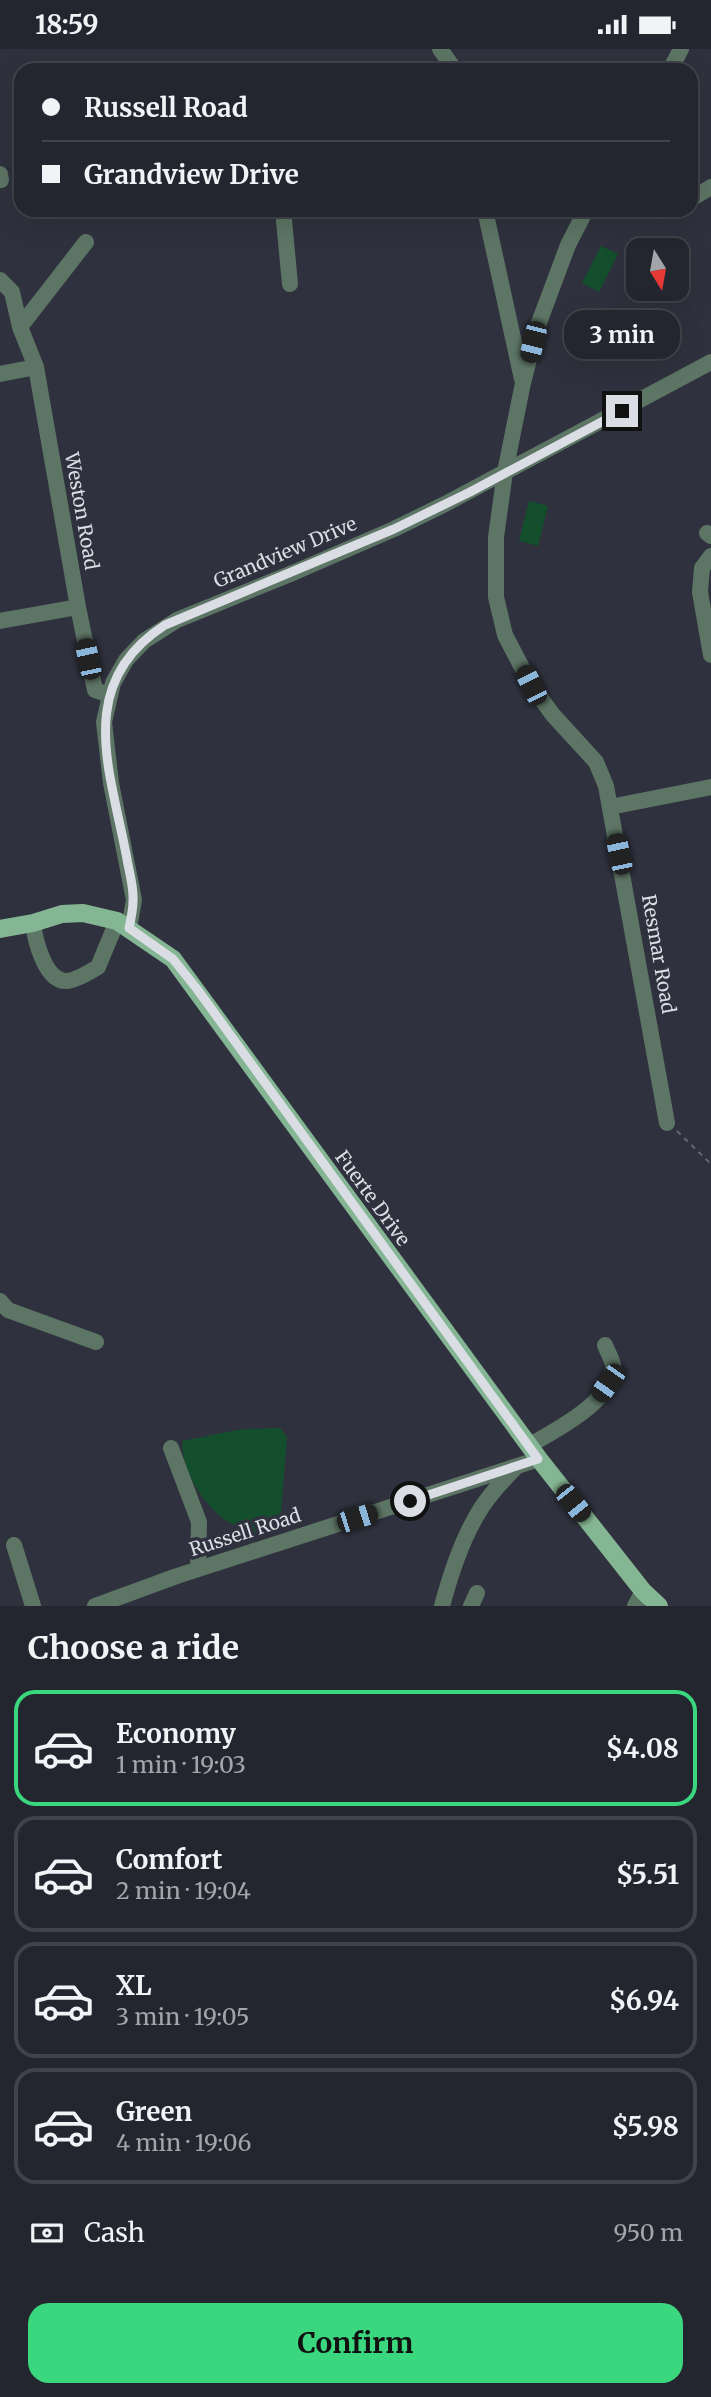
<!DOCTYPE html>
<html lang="en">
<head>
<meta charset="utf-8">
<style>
  body { margin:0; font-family:Merriweather,serif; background:#2b2e36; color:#f1f3f6; height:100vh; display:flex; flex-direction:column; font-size:26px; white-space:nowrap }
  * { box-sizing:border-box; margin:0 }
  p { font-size:23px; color:#a3a5aa }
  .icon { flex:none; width:38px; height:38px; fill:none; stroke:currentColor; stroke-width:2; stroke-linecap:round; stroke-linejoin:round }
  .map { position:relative; height:1557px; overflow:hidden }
  .sheet { display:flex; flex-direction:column; background:#23262e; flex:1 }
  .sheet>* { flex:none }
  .banner { position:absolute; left:14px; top:14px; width:684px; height:154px; border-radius:21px; box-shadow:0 7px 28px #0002,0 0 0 2px #40434a; display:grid; align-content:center; height:154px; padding:0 28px; background:#23262e }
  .needle { width:46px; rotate:169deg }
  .fabs { position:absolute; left:626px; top:189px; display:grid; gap:14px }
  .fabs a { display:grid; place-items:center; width:63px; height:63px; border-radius:14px; background:#23262e; box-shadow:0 7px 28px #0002,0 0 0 2px #40434a; font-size:35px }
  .end { position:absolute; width:32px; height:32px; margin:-16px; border:9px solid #dbdde5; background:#111; box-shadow:0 0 0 4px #111 }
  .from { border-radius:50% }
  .bubble { position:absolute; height:49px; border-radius:21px; background:#23262e; box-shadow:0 7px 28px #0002,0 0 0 2px #40434a; font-size:23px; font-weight:700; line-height:49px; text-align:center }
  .car { position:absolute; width:21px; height:42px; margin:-21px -10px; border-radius:9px; box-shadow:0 0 5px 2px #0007; background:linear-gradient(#222 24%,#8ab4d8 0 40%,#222 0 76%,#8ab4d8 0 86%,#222 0) }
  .banner b { display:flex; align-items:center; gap:24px; height:66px; font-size:26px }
  .banner b+b { border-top:2px solid #40434a }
  .banner i { width:18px; height:18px; background:#f1f3f6 }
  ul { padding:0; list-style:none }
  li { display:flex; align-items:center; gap:21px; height:116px; margin:0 14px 10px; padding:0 14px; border:4px solid #40434a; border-radius:21px }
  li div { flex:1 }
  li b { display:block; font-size:26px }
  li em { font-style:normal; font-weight:700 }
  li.selected { border-color:#3bd77e }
  li>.icon { width:63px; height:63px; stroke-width:1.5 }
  h2 { padding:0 28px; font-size:32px; line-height:84px }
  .pay { display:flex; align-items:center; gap:18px; height:77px; padding:0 28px; font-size:26px }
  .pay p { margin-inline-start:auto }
  .button { display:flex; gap:14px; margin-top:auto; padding:14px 28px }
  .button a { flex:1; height:80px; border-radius:21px; background:#3bd77e; color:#111; font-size:28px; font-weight:700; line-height:80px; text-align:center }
  .status { display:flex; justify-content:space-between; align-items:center; height:49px; padding:0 35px; background:#23262e; direction:ltr }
  .status svg { height:19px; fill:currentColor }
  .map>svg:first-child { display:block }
  .green { fill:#134f2c }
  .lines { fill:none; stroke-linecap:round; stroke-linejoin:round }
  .path { stroke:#656873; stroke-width:2; stroke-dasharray:5 5; stroke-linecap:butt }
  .minor { stroke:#5d7564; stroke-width:16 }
  .major { stroke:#85b693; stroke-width:18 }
  .route { stroke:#dbdde5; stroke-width:9 }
  .labels { text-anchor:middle; stroke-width:7; stroke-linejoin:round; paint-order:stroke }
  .street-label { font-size:19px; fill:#dbdde5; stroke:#2f323e }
</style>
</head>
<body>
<div class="status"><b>18:59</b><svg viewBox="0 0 49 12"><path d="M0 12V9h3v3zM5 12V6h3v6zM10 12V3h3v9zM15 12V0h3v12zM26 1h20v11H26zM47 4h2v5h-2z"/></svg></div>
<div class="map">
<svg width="711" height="1557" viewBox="0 0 711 1557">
  <rect width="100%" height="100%" fill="#2f323e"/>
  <!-- green -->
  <path class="green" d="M601,197L618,205L599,243L582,234Z
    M529,452L548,457L538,497L519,492Z
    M280,1379L287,1388L280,1477C272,1479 261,1485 254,1483C215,1477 182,1429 182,1392L243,1380Z"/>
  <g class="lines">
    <!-- path -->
    <path class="path" d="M677,1082L711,1115"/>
    <!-- minor -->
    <path class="minor" d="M440,0L455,21
      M670,21L681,0
      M0,125L1,131
      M691,150L711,138
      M283,161L290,235
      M485,161L522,330
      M586,161L568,196L537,279L523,334L505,423L496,488V548L505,586L531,636L553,666L596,713L606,737L667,1074
      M0,231L12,243L20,278L36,318L78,558L95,641L109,646
      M20,278L86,193
      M0,325L36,318
      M707,484L711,487
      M711,507L702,519L700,543L711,606
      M0,572L78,558
      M610,758L711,738
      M33,874C35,891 45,934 68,932C78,930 90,923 98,918L117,872
      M129,879L134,851L111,734L104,673L113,634L126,611L144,592L177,571L295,523L394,480L445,455L711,313
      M0,1252L8,1261L96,1293
      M529,1397C554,1381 615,1353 613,1316C612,1310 607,1302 605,1296
      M171,1399L199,1473L198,1520
      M14,1496L33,1557
      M95,1557L177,1527L539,1410
      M442,1557C450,1527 461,1493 477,1466C487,1448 501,1434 515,1419
      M471,1557L477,1544
      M635,1557L643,1542"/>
    <!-- major -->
    <path class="major" d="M0,880L33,874L62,865L83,864L117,872L173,910L539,1410L643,1542L659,1557"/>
  </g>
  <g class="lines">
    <!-- route -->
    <path class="route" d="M410,1452L538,1410L197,940L173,910L129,879C131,870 133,861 133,852C134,838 129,823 127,810C111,723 73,635 165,576L394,480L470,443L622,362"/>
  </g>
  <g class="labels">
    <!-- street labels -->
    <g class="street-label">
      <text transform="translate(82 462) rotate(80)" y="7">Weston Road</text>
      <text transform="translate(285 503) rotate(-23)" y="7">Grandview Drive</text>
      <text transform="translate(659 905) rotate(80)" y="7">Resmar Road</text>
      <text transform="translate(373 1149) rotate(54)" y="7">Fuerte Drive</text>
      <text transform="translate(245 1483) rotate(-18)" y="7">Russell Road</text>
    </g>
  </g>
</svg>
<div class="fabs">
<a><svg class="needle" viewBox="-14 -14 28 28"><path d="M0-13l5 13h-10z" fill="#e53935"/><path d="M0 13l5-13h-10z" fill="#a3a5aa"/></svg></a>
</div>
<i class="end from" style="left:410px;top:1452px"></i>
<i class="end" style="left:622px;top:362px"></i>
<div class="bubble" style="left:564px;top:261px;width:116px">3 min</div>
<i class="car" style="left:533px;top:293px;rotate:194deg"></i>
<i class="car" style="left:88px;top:610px;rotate:348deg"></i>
<i class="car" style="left:531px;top:636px;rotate:333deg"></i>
<i class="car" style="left:619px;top:805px;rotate:348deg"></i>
<i class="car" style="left:608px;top:1334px;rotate:215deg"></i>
<i class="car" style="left:573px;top:1454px;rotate:141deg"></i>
<i class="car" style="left:357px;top:1469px;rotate:72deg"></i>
<div class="banner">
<b><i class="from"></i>Russell Road</b>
<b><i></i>Grandview Drive</b>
</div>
</div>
<section class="sheet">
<h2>Choose a ride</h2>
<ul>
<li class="selected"><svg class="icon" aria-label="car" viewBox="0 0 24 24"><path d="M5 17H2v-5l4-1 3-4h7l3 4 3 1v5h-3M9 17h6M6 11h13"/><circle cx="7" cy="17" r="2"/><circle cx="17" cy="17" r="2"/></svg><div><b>Economy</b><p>1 min · 19:03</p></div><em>$4.08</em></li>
<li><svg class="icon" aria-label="car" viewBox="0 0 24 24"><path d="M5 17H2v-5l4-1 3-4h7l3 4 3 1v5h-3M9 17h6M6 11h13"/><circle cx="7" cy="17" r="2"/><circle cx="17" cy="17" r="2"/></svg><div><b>Comfort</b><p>2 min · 19:04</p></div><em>$5.51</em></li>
<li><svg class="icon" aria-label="car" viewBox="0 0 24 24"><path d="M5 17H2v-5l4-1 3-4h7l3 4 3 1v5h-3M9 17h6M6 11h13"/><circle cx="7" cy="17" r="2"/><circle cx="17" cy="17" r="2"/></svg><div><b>XL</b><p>3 min · 19:05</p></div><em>$6.94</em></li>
<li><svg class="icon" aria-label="car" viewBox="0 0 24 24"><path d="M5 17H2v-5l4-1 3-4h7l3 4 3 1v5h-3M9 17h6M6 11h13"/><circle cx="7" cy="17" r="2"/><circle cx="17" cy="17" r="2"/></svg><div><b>Green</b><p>4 min · 19:06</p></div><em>$5.98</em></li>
</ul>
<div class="pay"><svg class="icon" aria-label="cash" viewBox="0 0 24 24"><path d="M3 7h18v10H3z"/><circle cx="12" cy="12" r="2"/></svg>Cash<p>950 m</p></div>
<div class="button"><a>Confirm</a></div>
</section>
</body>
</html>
